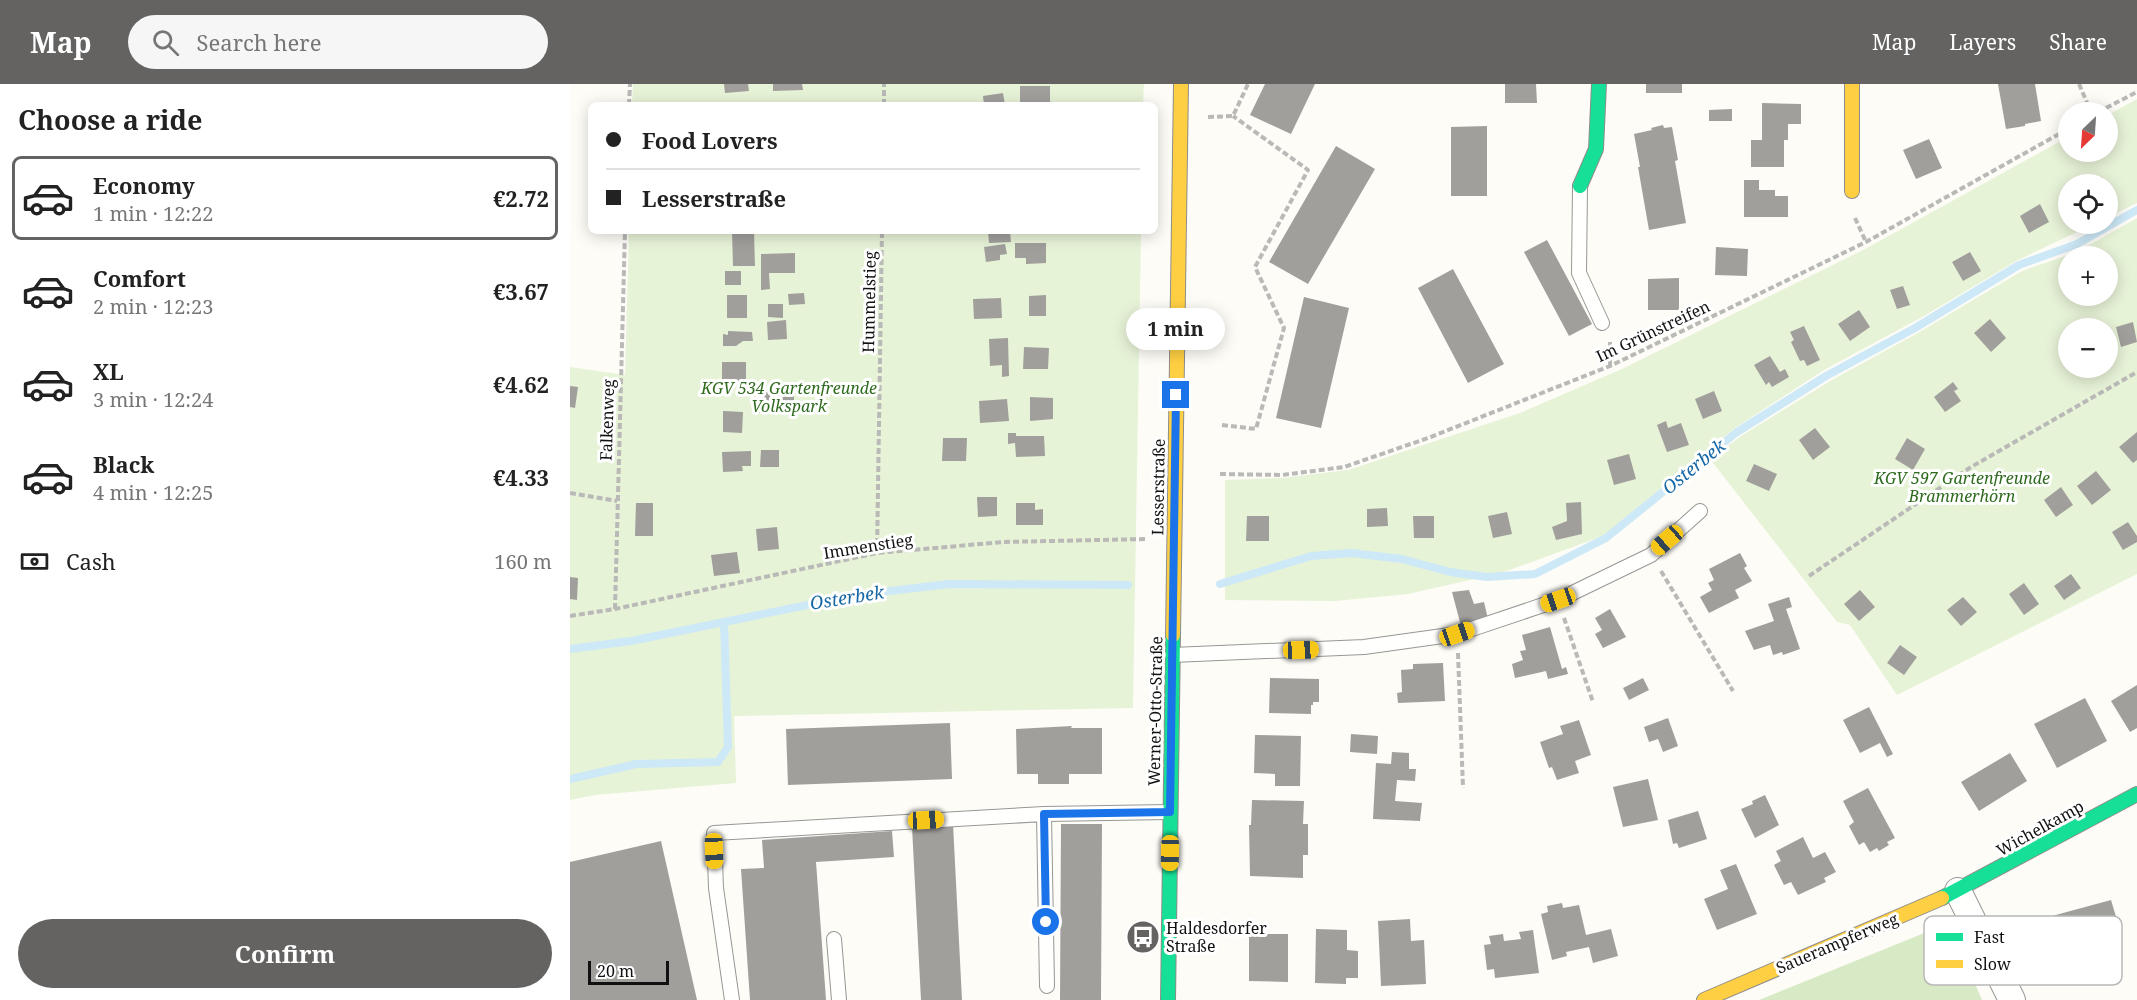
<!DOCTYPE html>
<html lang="en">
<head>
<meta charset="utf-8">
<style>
  body { margin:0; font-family:"Noto Serif",serif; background:#f6f6f6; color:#222; height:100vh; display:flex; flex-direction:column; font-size:22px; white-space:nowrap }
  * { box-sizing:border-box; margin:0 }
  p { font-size:20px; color:#767676 }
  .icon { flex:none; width:33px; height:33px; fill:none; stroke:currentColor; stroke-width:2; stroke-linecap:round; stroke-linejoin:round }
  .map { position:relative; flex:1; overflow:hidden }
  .details { display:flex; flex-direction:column; background:#fff; width:570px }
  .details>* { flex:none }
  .hud { position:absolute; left:18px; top:18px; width:570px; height:132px; border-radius:9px; box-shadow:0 3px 15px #0003; display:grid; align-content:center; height:132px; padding:0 18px; background:#fff }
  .needle { width:39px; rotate:205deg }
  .controls { position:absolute; left:1488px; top:18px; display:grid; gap:12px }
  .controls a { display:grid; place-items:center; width:60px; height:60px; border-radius:50%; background:#fff; box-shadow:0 3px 15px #0003; font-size:30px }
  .scale { position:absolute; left:18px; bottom:15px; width:81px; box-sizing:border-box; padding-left:6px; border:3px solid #111; border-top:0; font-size:16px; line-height:21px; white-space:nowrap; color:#111; -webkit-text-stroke:4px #fff; paint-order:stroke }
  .end { position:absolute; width:27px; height:27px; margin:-14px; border:8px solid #1a73e8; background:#fff; box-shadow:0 0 0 3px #fff }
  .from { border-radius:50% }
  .bubble { position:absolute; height:42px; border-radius:21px; background:#fff; box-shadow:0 3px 15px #0003; font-size:20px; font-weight:700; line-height:42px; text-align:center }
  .car { position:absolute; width:18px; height:36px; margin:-18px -9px; border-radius:8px; box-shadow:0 0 4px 2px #0007; background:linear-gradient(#f5c518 24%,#345 0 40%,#f5c518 0 76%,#345 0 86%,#f5c518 0) }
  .hud b { display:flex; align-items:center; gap:21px; height:57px; font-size:22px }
  .hud b+b { border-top:2px solid #e0e0e0 }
  .hud i { width:15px; height:15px; background:#222 }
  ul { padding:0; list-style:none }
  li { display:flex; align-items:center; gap:18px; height:84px; margin:0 12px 9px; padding:0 6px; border:3px solid transparent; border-radius:9px }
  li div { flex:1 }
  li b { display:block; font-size:22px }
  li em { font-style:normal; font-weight:700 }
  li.active { border-color:#646362 }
  li>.icon { width:54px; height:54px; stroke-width:1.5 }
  h2 { padding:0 18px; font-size:27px; line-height:72px }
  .pay { display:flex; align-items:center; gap:15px; height:66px; padding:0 18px; font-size:22px }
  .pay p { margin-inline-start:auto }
  .primary-button { display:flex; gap:12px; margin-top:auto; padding:12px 18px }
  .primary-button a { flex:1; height:69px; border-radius:36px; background:#646362; color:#fff; font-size:24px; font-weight:700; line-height:69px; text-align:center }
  header { display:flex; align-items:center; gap:36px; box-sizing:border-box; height:84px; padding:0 30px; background:#646362; color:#fff }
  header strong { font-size:28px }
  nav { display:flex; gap:33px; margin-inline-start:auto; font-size:21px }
  .search { width:420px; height:54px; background:#f6f6f6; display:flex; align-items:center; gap:15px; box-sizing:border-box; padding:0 21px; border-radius:33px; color:#767676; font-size:22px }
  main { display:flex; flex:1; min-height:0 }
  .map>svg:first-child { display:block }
  .green { fill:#e7f3d7; fill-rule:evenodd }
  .forest { fill:#d8eac5 }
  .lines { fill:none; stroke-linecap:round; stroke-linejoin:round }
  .stream { stroke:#cde8f7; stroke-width:8 }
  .building { fill:#a19f9c }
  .lane-casing { stroke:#979795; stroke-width:16 }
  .street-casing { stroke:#979795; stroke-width:28 }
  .fast-casing { stroke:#8e8d8b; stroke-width:16 }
  .slow-casing { stroke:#8e8d8b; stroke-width:16 }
  .path { stroke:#b9b9b8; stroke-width:4; stroke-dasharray:6 3; stroke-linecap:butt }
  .lane { stroke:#fffffe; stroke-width:14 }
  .street { stroke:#fffffe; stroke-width:26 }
  .fast { stroke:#16e098; stroke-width:14 }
  .slow { stroke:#ffcf43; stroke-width:14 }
  .route { stroke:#1a73e8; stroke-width:8 }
  .labels { text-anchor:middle; stroke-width:6; stroke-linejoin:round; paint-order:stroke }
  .street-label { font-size:16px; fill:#111; stroke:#fff }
  .park-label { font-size:16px; font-style:italic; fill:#2f6b1f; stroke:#fff }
  .poi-label { font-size:16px; fill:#111; stroke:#fff; text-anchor:start }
  .water-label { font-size:18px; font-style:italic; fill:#1768a6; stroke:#fff }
  .key { fill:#fff; stroke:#b8b8b8; stroke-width:1.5 }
  .key-label { font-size:16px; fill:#111 }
</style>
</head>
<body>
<header>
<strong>Map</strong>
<div class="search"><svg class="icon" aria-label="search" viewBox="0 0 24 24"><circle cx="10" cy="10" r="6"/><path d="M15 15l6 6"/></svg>Search here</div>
<nav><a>Map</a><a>Layers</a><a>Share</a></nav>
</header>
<main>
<section class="details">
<h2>Choose a ride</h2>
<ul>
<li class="active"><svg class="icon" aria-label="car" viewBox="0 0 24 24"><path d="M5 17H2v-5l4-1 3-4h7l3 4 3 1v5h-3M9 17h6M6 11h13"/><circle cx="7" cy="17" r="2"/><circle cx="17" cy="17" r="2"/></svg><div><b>Economy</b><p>1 min · 12:22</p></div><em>€2.72</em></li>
<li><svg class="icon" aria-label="car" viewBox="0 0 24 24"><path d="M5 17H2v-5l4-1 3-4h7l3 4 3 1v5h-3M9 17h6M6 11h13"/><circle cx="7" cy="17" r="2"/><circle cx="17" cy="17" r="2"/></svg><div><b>Comfort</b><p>2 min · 12:23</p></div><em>€3.67</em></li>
<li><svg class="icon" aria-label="car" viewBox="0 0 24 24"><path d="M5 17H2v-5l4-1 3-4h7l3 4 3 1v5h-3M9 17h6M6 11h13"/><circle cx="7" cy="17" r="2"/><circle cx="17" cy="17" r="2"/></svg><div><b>XL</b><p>3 min · 12:24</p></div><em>€4.62</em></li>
<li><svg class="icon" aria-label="car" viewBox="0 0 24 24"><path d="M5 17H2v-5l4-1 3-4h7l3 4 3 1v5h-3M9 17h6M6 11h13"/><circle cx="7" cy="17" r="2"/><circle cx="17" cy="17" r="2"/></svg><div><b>Black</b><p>4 min · 12:25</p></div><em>€4.33</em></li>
</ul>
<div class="pay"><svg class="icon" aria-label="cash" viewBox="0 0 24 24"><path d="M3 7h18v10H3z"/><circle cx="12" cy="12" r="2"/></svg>Cash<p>160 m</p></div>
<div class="primary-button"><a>Confirm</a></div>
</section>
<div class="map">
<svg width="1567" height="916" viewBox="0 0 1567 916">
  <rect width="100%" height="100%" fill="#fdfcf7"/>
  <!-- green -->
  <path class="green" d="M63,0H574L573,21H62Z
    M1567,15V119L1538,133V100H1498V140H1524L1448,176L1354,232L1254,286L1165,344L1033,452L931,489L838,510L765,517L655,516V396L712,394L778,386L950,329L1054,284L1297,164L1498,53V68H1538V31Z
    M1567,134V490L1327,611L1280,541L1267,538L1140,375L1171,352L1260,297L1346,250L1452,187L1509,167ZM1498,172H1538V212H1498ZM1498,244H1538V284H1498Z
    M59,147H571L563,624L164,632L166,699L25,711L0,716V283L55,291Z"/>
  <!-- forest -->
  <path class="forest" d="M1379,839L1412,916H1189Z"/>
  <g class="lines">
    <!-- stream -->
    <path class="stream" d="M650,500L741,472L781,469L832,475L880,488L917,493L965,490L1036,454L1167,348L1256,292L1345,244L1449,181L1507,160L1567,126
      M0,565L61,557L286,511L379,500L558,501
      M0,695L66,680L148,678L158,663L154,538"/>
  </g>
  <!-- building -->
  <path class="building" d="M154,0H178L179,7L155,9Z
    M203,0H232L233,6L203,7Z
    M695,0H745L721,50L680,31Z
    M935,0H966L967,19H935Z
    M1076,0H1112V9H1076Z
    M1428,0H1465L1471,37L1455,40V42L1436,45Z
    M450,2H480V20L450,21Z
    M433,9L435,21H414L413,12Z
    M1192,19L1231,20V40H1218V56H1214V83H1181V56H1192Z
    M1162,25V37H1139V26Z
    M1093,41L1094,44L1102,43L1108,76L1105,77L1116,139L1079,146L1068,83H1070L1064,50L1082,46L1081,44Z
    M917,42V112H881V43Z
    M1359,55L1372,84L1346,95L1333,66Z
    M766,62L805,85L738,200L699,178Z
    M1532,93L1536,100H1520Z
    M1174,96H1189V106H1205V112H1218V133H1174Z
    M1470,120L1479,138L1459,149L1450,132Z
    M162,147H184L185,182H163Z
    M418,147H440L441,158L419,159Z
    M977,156L1022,240L999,252L954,168Z
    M445,159H476V179L456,180V174H445Z
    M435,160L437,170L430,171V176L416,178L414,163Z
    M1146,163L1178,165L1177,192L1145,191Z
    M1400,168L1411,187L1393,197L1382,178Z
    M225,169V189H199L200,205L191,206V170Z
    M883,185L934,280L898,299L848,204Z
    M155,187H171V201H155Z
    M1109,194V226H1078V195Z
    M1333,202L1340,221L1327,225L1320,206Z
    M234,209L235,220L219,221L218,210Z
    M157,211H177V234H157Z
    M476,211V232H459V212Z
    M734,213L779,224L751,344L706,334Z
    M431,214L432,234L404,235L403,215Z
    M198,220H213V234L198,233Z
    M1289,226L1300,243L1280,257L1268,240Z
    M1420,235L1436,254L1421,268L1404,249Z
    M216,236L217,255L198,256L197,238Z
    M1563,238L1567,258L1551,263L1546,243Z
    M1234,242L1250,276L1237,282L1234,276L1230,277L1221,258L1224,256L1220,248Z
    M158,247L182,248L183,257H173L166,262H153V250L158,251Z
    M438,254L439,292L432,293V281L420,282L419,255Z
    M454,263L479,264L478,285H453Z
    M1200,272L1210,288L1215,285L1219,293L1202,303L1199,298L1196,301L1184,281Z
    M152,278H176V298H152Z
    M1383,298L1388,305L1384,307L1391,317L1375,328L1364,313Z
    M0,302L8,303L5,324L0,323Z
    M224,307V329H189V308Z
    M1144,307L1152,327L1133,335L1125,315Z
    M460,313L483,314V335L460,337Z
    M437,315L439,337L410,339L409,317Z
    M153,327L173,328L172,349L153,348Z
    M1096,337L1098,344L1111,339L1119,361L1097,368L1087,341Z
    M1245,344L1260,363L1243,376L1229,356Z
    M1567,348V376L1563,379L1549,363Z
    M438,349H446V352H474L475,372L446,373L445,359L438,360Z
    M373,354H397L396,377H372Z
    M1337,354L1355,365L1343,386L1325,375Z
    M191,366H209V383H190Z
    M181,367V382H172L173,387L153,388L152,368Z
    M1059,370L1066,395L1044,401L1037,376Z
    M1184,380L1207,390L1199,407L1176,397Z
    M1526,387L1541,406L1522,421L1507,402Z
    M1491,403L1503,421L1486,433L1474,416Z
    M407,413H427V432L408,433Z
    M1011,418L1012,450L986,456L982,443L997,437L996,419Z
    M66,419H83V452H65Z
    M446,419H465V426L473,425V441H446Z
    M817,424L818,442L797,443V425Z
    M937,428L942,450L923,454L918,432Z
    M677,432H699V457H676Z
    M843,432H864V454H844Z
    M1558,438L1567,452V458L1553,466L1542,448Z
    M207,443L209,465L188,467L186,445Z
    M167,468L170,489L144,492L141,471Z
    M1170,469L1177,482L1174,484L1182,497L1165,506L1169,514L1139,529L1130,513L1142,506L1138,499L1144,496L1139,485Z
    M1501,490L1511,504L1494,516L1484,502Z
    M0,493L8,494L7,516L0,515Z
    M1454,499L1469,520L1454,531L1439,510Z
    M899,506L904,520L914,518L918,535L891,542L882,508Z
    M1290,506L1305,523L1289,537L1274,520Z
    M1219,513L1222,523L1216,525L1230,565L1213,571L1212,568L1203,571L1200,561L1184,566L1175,547L1204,537L1198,520Z
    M1393,513L1407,528L1391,542L1377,526Z
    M1040,525L1056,553L1033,564L1025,550L1032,546L1025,534Z
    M980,543L992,585L996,583L998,590L978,595L976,587L945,594L942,580L953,576L950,567L956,566L952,551Z
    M1330,561L1347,573L1334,591L1317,579Z
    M873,579L875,617L828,619L827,609L832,608L831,586L843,585V580Z
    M700,594L749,595V618H743V621H741V630L699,629Z
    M1073,594L1079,606L1059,616L1053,604Z
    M1567,601V644L1560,648L1541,617Z
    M1515,614L1537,657L1487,684L1464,640Z
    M1299,623L1323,670L1317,673L1310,659L1290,669L1273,636Z
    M1098,634L1108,662L1093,668L1088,655L1079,658L1074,643Z
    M1009,636L1021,671L1005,677L1009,689L987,696L982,683L979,684L970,658L993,650L990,642Z
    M380,639L382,695L218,701L216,645Z
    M502,642L501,644H532V690H499V700H468V690H447L446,645Z
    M781,650L808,652L807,670L780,668Z
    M685,651L731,652L730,702H705V690L684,689Z
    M822,668L839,669V685H846L845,697L827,696L825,717L852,719L850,737L803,735L806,679L821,680Z
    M1440,669L1457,697L1409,727L1391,698Z
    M1078,695L1088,736L1053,743L1043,703Z
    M1298,704L1325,754L1317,758L1319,761L1309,767L1307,764L1300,768L1294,758L1289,761L1279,742L1284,738L1273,717Z
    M1195,711L1209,741L1185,754L1171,725L1183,720L1182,717Z
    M682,716L734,717L733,740H738V771H733V794L680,792L679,741H681Z
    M1128,727L1137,755L1109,764L1107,759L1103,760L1098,736Z
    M383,740L392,916H351L342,743Z
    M491,740H532L531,916H490Z
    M322,747L324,773L246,778L256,916H180L171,785L194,784L192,756Z
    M1233,753L1243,774L1255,768L1266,788L1254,794L1256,798L1228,811L1221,798L1214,801L1204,781L1211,777L1206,767Z
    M91,757L127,916H0V778Z
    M1166,780L1187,830L1147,846L1134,815L1158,805L1150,786Z
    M1541,816L1550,846L1490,862L1482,832Z
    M992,819L993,824L1009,821L1016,851L1041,845L1048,872L1023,879L1019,863L996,868L997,872L982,876L971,830L978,828L977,822Z
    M840,835L841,857L854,856L856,900L811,902L808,837Z
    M746,845L777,846V866L788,867V894H776V900L745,899Z
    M963,846L969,889L925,894L924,885L917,886L914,861L921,860L919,852L933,850L934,857L951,855L949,848Z
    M679,850H718V898L679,897Z"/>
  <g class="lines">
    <!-- lane casing -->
    <g class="lane-casing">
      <path id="lane" d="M1010,102L1009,189L1032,239
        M602,571L794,563L887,550L988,516L1081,471L1130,427
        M474,730L477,902
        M264,855L269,916
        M162,916L146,804L144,749L474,730L600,728"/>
    </g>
    <!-- street casing -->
    <g class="street-casing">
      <path id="street" d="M1388,807L1442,916"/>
    </g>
    <!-- fast casing -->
    <g class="fast-casing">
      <path id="fast" d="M1010,102L1026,65L1029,0
        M1372,814L1567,710
        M598,916L603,551"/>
    </g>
    <!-- slow casing -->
    <g class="slow-casing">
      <path id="slow" d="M1282,0V107
        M603,551L611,0
        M1134,916L1372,814"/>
    </g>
    <!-- path -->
    <path class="path" d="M1509,0L1521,28
      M59,21L60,0
      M314,21V0
      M1528,28L1567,8
      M638,33L663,32L678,0
      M1285,134L1296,158
      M1040,282V255
      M652,341L686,345L714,244L685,183L738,86L663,32
      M650,390L712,391L774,383L858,354L1040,282L1296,158L1498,45
      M0,409L47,417
      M307,469L312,147
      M1091,487L1163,607
      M1239,492L1401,383L1567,288
      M45,525L55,147
      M0,532L45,525L307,469L434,458L576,455
      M994,534L1023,618
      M888,569L893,704"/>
    <!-- lane -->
    <use href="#lane" class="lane"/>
    <!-- street -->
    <use href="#street" class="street"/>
    <!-- fast -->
    <use href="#fast" class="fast"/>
    <!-- slow -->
    <use href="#slow" class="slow"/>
  </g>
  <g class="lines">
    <!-- route -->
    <path class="route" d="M476,838L474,730L600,728L606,311"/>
  </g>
  <!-- icons -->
  <defs>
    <g id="bus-disc" transform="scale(1.725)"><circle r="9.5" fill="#646362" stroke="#fff"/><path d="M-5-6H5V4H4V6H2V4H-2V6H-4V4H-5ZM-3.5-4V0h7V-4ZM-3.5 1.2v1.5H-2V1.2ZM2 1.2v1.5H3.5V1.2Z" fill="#fff"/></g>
  </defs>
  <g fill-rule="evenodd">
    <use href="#bus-disc" x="573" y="853"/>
  </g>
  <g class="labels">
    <!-- street labels -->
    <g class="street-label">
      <text transform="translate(299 218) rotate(-89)" y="6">Hummelstieg</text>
      <text transform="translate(1083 247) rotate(-25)" y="6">Im Grünstreifen</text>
      <text transform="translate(37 336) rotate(-88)" y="6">Falkenweg</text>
      <text transform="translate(588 403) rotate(-89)" y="6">Lesserstraße</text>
      <text transform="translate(298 462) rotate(-9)" y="6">Immenstieg</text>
      <text transform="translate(585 627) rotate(-89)" y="6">Werner-Otto-Straße</text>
      <text transform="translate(1470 744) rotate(-29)" y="6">Wichelkamp</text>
      <text transform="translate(1267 859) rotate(-23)" y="6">Sauerampferweg</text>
    </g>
    <!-- park labels -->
    <g class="park-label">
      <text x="219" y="310">KGV 534 Gartenfreunde<tspan x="219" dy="18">Volkspark</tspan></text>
      <text x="1392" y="400">KGV 597 Gartenfreunde<tspan x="1392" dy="18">Brammerhörn</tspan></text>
    </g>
    <!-- poi labels -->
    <g class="poi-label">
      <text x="596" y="850">Haldesdorfer<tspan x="596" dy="18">Straße</tspan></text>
    </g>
    <!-- water labels -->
    <g class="water-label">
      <text transform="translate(1124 383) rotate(-39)" y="6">Osterbek</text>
      <text transform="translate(277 514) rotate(-9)" y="6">Osterbek</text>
    </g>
  </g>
  <!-- legend -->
  <rect x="1354" y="832" width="198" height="69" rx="9" class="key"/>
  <rect x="1366" y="849" width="27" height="8" fill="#16e098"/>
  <rect x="1366" y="876" width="27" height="8" fill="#ffcf43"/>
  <g class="key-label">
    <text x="1404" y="859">Fast</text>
    <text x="1404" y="886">Slow</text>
  </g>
</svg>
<div class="controls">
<a><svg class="needle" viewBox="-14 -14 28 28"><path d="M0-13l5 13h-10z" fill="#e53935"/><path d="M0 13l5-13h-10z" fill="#767676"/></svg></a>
<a><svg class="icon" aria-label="locate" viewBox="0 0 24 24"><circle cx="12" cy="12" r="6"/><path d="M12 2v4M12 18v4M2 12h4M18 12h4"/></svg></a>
<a>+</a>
<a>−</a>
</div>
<div class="scale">20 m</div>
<i class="end from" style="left:476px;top:838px"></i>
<i class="end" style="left:606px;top:311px"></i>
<div class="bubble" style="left:556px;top:224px;width:99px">1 min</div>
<i class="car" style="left:1097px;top:456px;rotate:229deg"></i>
<i class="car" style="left:988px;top:516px;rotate:251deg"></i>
<i class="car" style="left:887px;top:550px;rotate:71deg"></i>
<i class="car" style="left:731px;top:566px;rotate:88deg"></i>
<i class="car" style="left:356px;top:736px;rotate:87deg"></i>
<i class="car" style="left:144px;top:767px;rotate:178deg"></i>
<i class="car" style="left:600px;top:769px;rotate:181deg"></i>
<div class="hud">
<b><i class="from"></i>Food Lovers</b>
<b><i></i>Lesserstraße</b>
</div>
</div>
</main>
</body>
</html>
